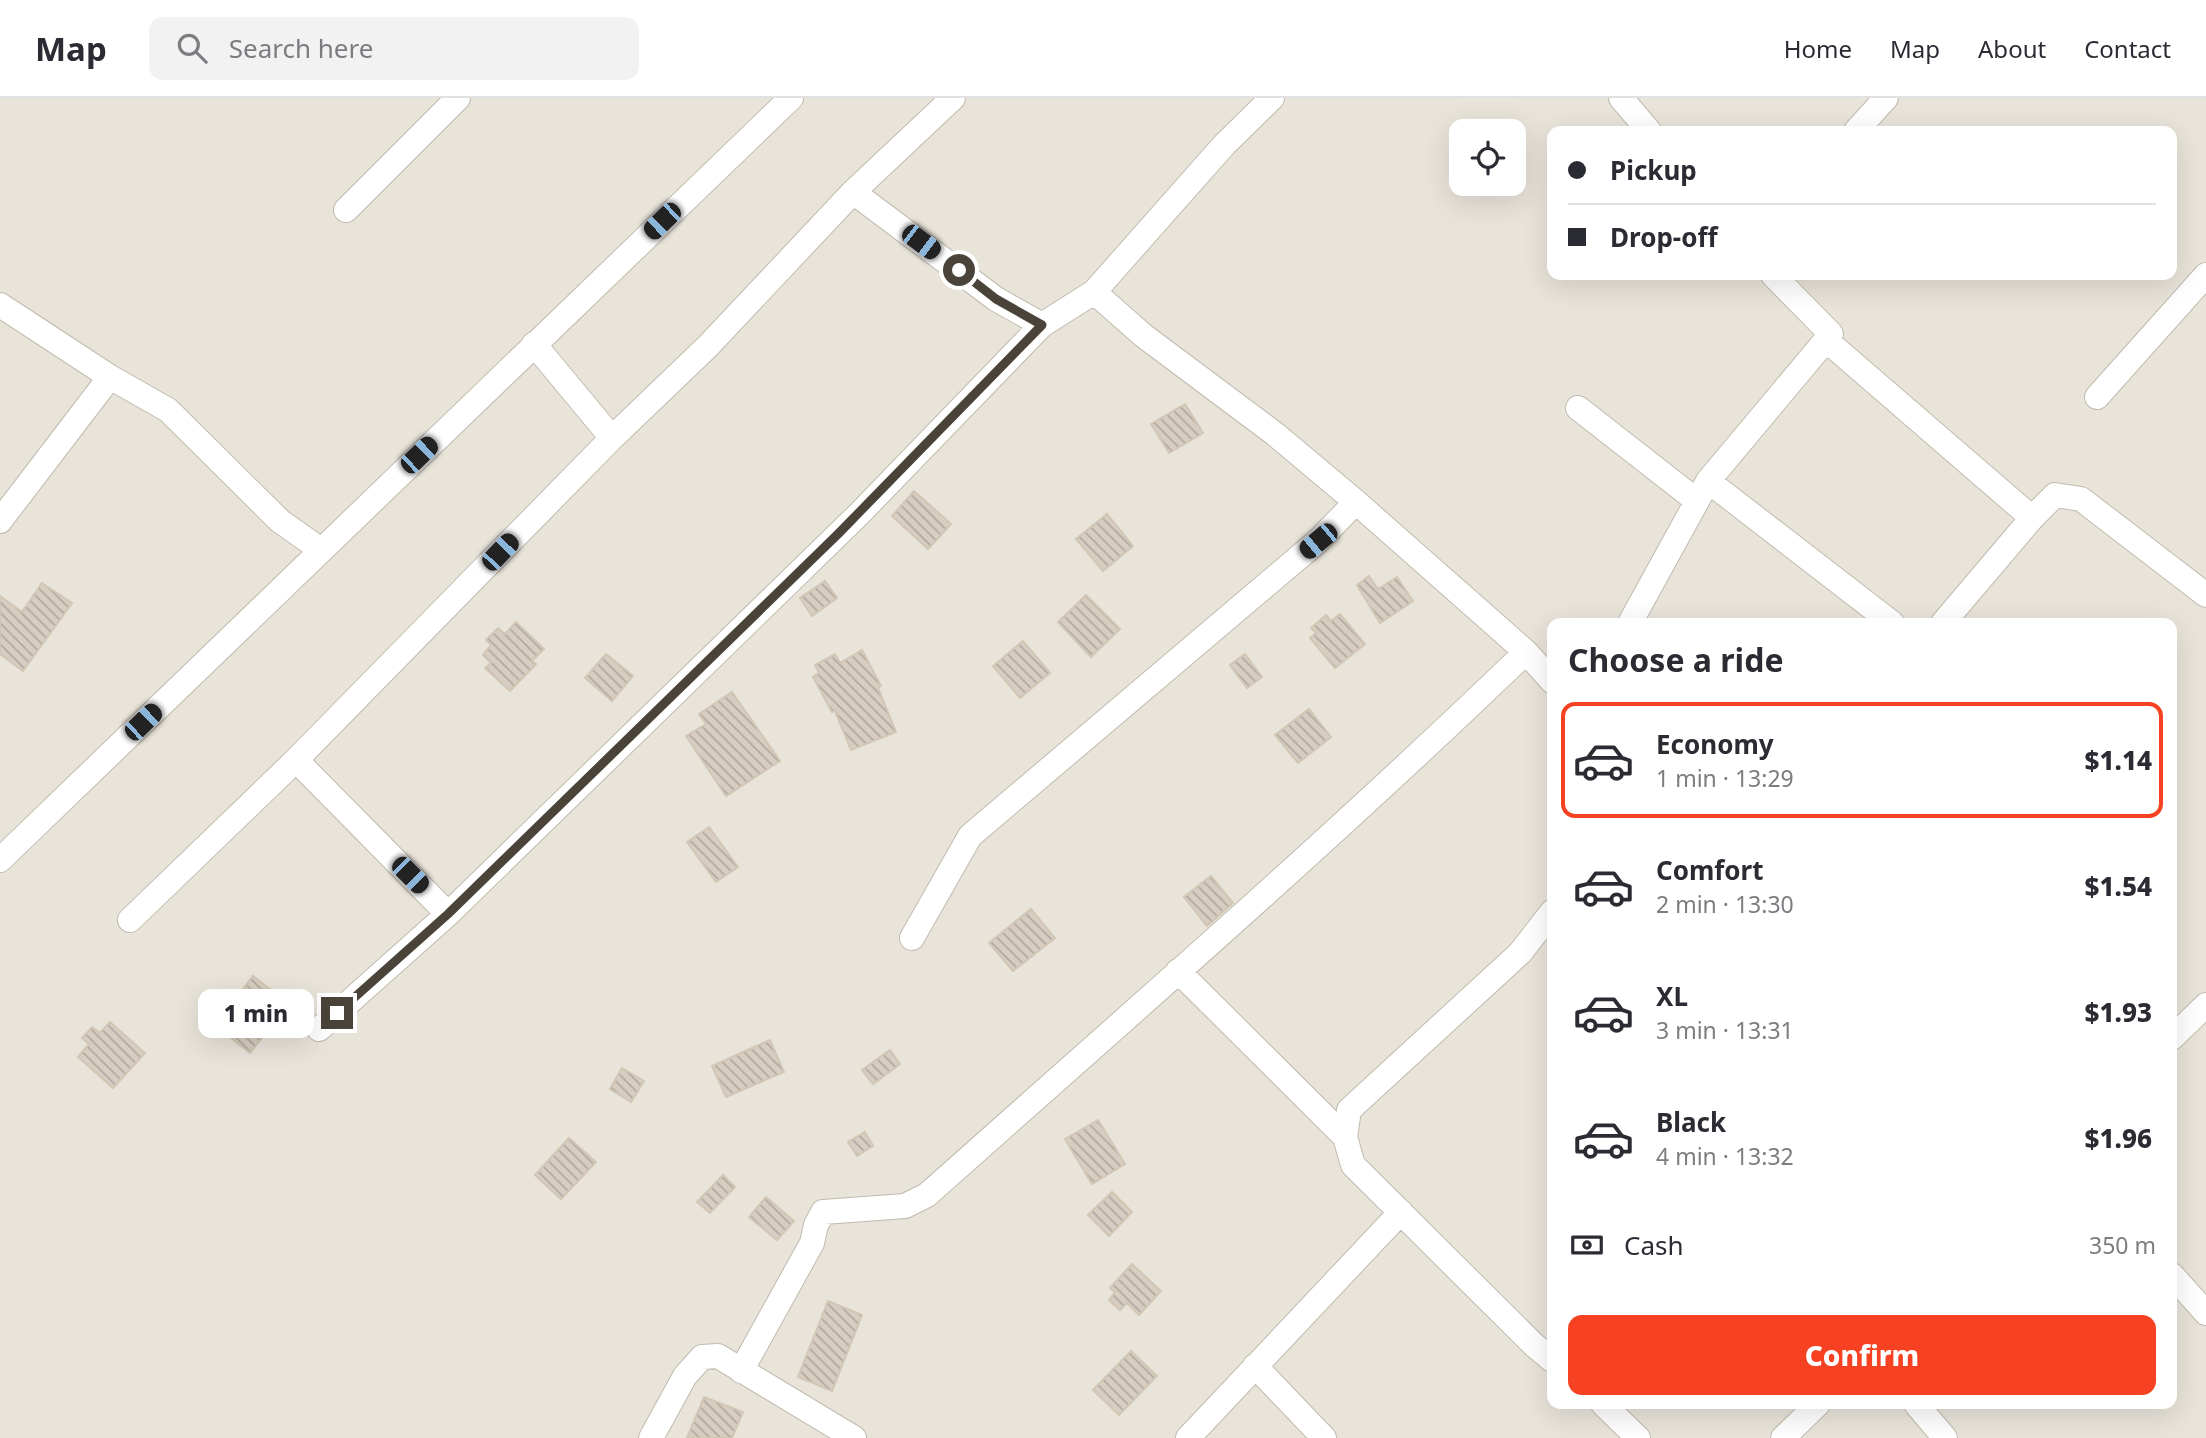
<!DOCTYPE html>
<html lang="en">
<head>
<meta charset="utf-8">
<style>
  body { margin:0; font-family:"Noto Sans",sans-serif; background:#f2f2f3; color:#2b2b33; height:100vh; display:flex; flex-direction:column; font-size:26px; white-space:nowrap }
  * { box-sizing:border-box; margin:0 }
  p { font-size:23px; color:#7c7c81 }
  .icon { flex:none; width:38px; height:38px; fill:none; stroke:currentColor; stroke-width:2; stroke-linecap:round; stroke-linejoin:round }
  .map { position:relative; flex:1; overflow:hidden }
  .details { position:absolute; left:1547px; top:520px; width:630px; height:791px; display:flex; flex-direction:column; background:#fff; border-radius:14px; box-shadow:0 7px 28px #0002 }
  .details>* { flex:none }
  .top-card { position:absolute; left:1547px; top:28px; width:630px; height:154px; border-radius:14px; box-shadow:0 7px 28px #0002; display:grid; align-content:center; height:154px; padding:0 21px; background:#fff }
  .tools { position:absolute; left:1449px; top:21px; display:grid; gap:14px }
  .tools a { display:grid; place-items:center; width:77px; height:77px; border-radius:14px; background:#fff; box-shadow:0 7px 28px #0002; font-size:35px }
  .end { position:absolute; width:32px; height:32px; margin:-16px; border:9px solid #4a4339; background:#fff; box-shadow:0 0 0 4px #fff }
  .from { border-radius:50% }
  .bubble { position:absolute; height:49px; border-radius:14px; background:#fff; box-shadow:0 7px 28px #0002; font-size:23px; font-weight:800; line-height:49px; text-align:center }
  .car { position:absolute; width:21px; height:42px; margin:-21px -10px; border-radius:9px; box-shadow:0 0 5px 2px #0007; background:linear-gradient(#222 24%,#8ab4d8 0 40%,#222 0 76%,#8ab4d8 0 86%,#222 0) }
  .top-card b { display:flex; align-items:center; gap:24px; height:66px; font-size:26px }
  .top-card b+b { border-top:2px solid #e1e1e2 }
  .top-card i { width:18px; height:18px; background:#2b2b33 }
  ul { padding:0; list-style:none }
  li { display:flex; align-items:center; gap:21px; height:116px; margin:0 14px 10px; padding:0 7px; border:4px solid transparent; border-radius:14px }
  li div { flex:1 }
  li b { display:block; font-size:26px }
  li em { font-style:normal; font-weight:800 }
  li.selected { border-color:#f64222 }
  li>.icon { width:63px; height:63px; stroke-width:1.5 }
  h2 { padding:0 21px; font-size:32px; line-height:84px }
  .pay { display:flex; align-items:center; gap:18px; height:77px; padding:0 21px; font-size:26px }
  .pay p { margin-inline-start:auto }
  .cta { display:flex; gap:14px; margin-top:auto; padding:14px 21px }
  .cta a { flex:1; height:80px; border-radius:14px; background:#f64222; color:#fff; font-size:28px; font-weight:800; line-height:80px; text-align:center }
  header { display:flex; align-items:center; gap:42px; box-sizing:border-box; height:98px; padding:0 35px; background:#fff; border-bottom:2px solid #e1e1e2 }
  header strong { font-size:33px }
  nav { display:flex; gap:38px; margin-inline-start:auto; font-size:24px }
  .search { width:490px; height:63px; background:#f2f2f3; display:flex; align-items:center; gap:18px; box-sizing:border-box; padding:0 24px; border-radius:14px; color:#7c7c81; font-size:26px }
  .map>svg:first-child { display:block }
  .residential { fill:#e9e4da; fill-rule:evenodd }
  .building { fill:url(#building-back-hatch); stroke:#d2c6b4; stroke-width:2 }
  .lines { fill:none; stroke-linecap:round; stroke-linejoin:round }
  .minor-casing { stroke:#c1baae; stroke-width:26 }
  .minor { stroke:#fff; stroke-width:24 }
  .route { stroke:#4a4339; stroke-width:9 }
</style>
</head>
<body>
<header>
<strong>Map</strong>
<div class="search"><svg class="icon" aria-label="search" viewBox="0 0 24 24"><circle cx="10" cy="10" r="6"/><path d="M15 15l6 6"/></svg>Search here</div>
<nav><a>Home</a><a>Map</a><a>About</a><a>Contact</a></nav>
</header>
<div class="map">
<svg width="2206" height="1340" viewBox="0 0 2206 1340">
  <defs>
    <pattern id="building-back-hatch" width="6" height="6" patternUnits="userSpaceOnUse" patternTransform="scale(1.75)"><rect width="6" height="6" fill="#d7cec1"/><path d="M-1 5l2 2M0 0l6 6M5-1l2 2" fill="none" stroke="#b0a99e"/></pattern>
  </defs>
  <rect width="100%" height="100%" fill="#f5f3ec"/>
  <!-- residential -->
  <path class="residential" d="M0,0H2206V1340H0ZM1461,33H1514V86H1461ZM1552,33H2172V177H1552ZM1552,525H2172V1306H1552Z"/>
  <!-- building -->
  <path class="building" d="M1185,306L1203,335L1169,355L1151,326Z
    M914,393L951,426L928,451L892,418Z
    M1107,416L1133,448L1103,473L1076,441Z
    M1369,478L1378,491L1397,479L1413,503L1380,525L1357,487Z
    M825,483L837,500L812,518L800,500Z
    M42,485L72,505L23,573L0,556V498L22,514Z
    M1086,497L1120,531L1091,559L1058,524Z
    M1340,516L1365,546L1335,570L1310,540L1316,535L1311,530L1326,517L1331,523Z
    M516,524L544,551L532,563L536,566L510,593L485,570L491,565L483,557L491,547L486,542L498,530L505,536Z
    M1023,543L1050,575L1020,600L993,568Z
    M862,552L881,588L878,590L896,634L851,652L835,613L832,614L813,579L819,575L815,567L835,556L840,565Z
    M606,556L633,578L612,603L585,580Z
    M1245,556L1262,579L1247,590L1230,567Z
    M732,594L780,663L726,698L686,638L706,626L699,616Z
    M1309,611L1331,639L1298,665L1275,637Z
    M709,729L738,769L716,784L687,744Z
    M1211,778L1233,805L1207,828L1184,799Z
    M1031,811L1055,840L1013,873L989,845Z
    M253,878L289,906L250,955L215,927Z
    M110,924L145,955L113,990L78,959L89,946L82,940L92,929L100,935Z
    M770,942L784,974L726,999L712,968Z
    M890,952L900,966L873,986L862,972Z
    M622,970L644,983L631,1004L610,991Z
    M1098,1022L1125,1066L1092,1086L1065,1041Z
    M865,1034L873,1048L857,1058L848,1044Z
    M569,1040L596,1064L561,1101L535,1077Z
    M723,1077L735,1089L710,1115L697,1104Z
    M1112,1094L1132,1114L1109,1138L1088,1117Z
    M766,1099L794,1123L777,1142L749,1119Z
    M1132,1166L1161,1193L1139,1217L1127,1205L1120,1212L1109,1202L1115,1194L1110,1190Z
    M828,1203L862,1217L832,1293L798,1279Z
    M1131,1253L1157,1278L1119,1317L1093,1292Z
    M704,1299L743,1314L732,1340H687Z"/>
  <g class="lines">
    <!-- minor casing -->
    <g class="minor-casing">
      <path id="minor" d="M1621,0L1649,33
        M1856,33L1886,0
        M853,94L996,201L1042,227
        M346,112L458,0
        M1094,194L1144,238L1275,336L1356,404L1526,554L1552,583
        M0,207L110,279L168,312L280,423L321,452
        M1826,242L2032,420L1943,525
        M534,246L612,340
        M2097,299L2206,177
        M1578,310L1697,403
        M1708,383L1892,525
        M2032,420L2055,397L2081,401L2206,497
        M0,423L110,279
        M1630,525L1708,383L1831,236L1773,177
        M296,662L448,816
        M0,762L791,0
        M1552,814L1520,855L1349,1012L1345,1039L1353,1067L1534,1247L1552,1262
        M130,822L296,662L612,340L708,248L853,94L953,0
        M912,840L970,738L1318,443L1356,404
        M1178,873L1345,1039
        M319,931L448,816L858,417L1042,227L1094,194L1224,47L1272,0
        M2172,940L2206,907
        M2172,1177L2206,1215
        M1255,1268L1324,1340
        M741,1273L812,1145L816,1127L823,1114L905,1108L927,1097C1128,918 1332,741 1526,554
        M1603,1306L1638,1340
        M1916,1306L1945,1340
        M651,1340L685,1278L702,1259L718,1258L854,1340
        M1188,1340L1401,1114
        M1783,1340L1818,1306"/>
    </g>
    <!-- minor -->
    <use href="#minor" class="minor"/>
  </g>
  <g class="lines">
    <!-- route -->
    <path class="route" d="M337,915L448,816L838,436L1042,227L996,201L959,172"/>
  </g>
</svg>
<div class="tools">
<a><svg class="icon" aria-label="locate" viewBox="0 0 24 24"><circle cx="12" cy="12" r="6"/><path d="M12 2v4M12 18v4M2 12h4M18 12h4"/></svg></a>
</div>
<i class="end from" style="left:959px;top:172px"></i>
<i class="end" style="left:337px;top:915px"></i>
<div class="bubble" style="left:198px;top:891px;width:116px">1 min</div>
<i class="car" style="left:662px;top:123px;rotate:226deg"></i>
<i class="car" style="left:921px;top:144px;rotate:127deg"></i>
<i class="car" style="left:419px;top:357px;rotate:46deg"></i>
<i class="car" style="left:1318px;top:443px;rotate:230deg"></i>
<i class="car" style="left:500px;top:454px;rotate:44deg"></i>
<i class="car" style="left:143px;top:624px;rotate:46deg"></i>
<i class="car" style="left:410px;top:777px;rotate:135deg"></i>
<div class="top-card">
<b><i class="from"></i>Pickup</b>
<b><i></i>Drop-off</b>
</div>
<section class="details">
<h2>Choose a ride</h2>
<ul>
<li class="selected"><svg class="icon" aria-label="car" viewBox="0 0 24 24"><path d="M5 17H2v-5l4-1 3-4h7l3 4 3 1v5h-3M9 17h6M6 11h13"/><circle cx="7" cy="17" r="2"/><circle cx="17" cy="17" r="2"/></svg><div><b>Economy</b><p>1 min · 13:29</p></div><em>$1.14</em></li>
<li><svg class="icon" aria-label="car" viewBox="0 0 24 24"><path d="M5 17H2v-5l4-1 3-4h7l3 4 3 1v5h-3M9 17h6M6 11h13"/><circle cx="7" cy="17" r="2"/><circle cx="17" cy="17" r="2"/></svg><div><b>Comfort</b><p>2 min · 13:30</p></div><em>$1.54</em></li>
<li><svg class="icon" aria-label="car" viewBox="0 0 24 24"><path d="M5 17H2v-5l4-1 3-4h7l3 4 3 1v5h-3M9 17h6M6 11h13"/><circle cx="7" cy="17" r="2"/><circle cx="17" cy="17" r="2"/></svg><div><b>XL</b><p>3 min · 13:31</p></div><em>$1.93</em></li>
<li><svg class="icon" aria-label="car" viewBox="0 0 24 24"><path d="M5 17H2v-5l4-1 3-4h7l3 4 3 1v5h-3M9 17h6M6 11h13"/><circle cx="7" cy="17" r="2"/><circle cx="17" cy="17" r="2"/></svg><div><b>Black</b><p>4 min · 13:32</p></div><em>$1.96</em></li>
</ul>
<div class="pay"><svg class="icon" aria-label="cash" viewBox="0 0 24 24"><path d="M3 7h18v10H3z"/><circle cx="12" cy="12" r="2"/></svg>Cash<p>350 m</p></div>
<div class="cta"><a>Confirm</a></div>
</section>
</div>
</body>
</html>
